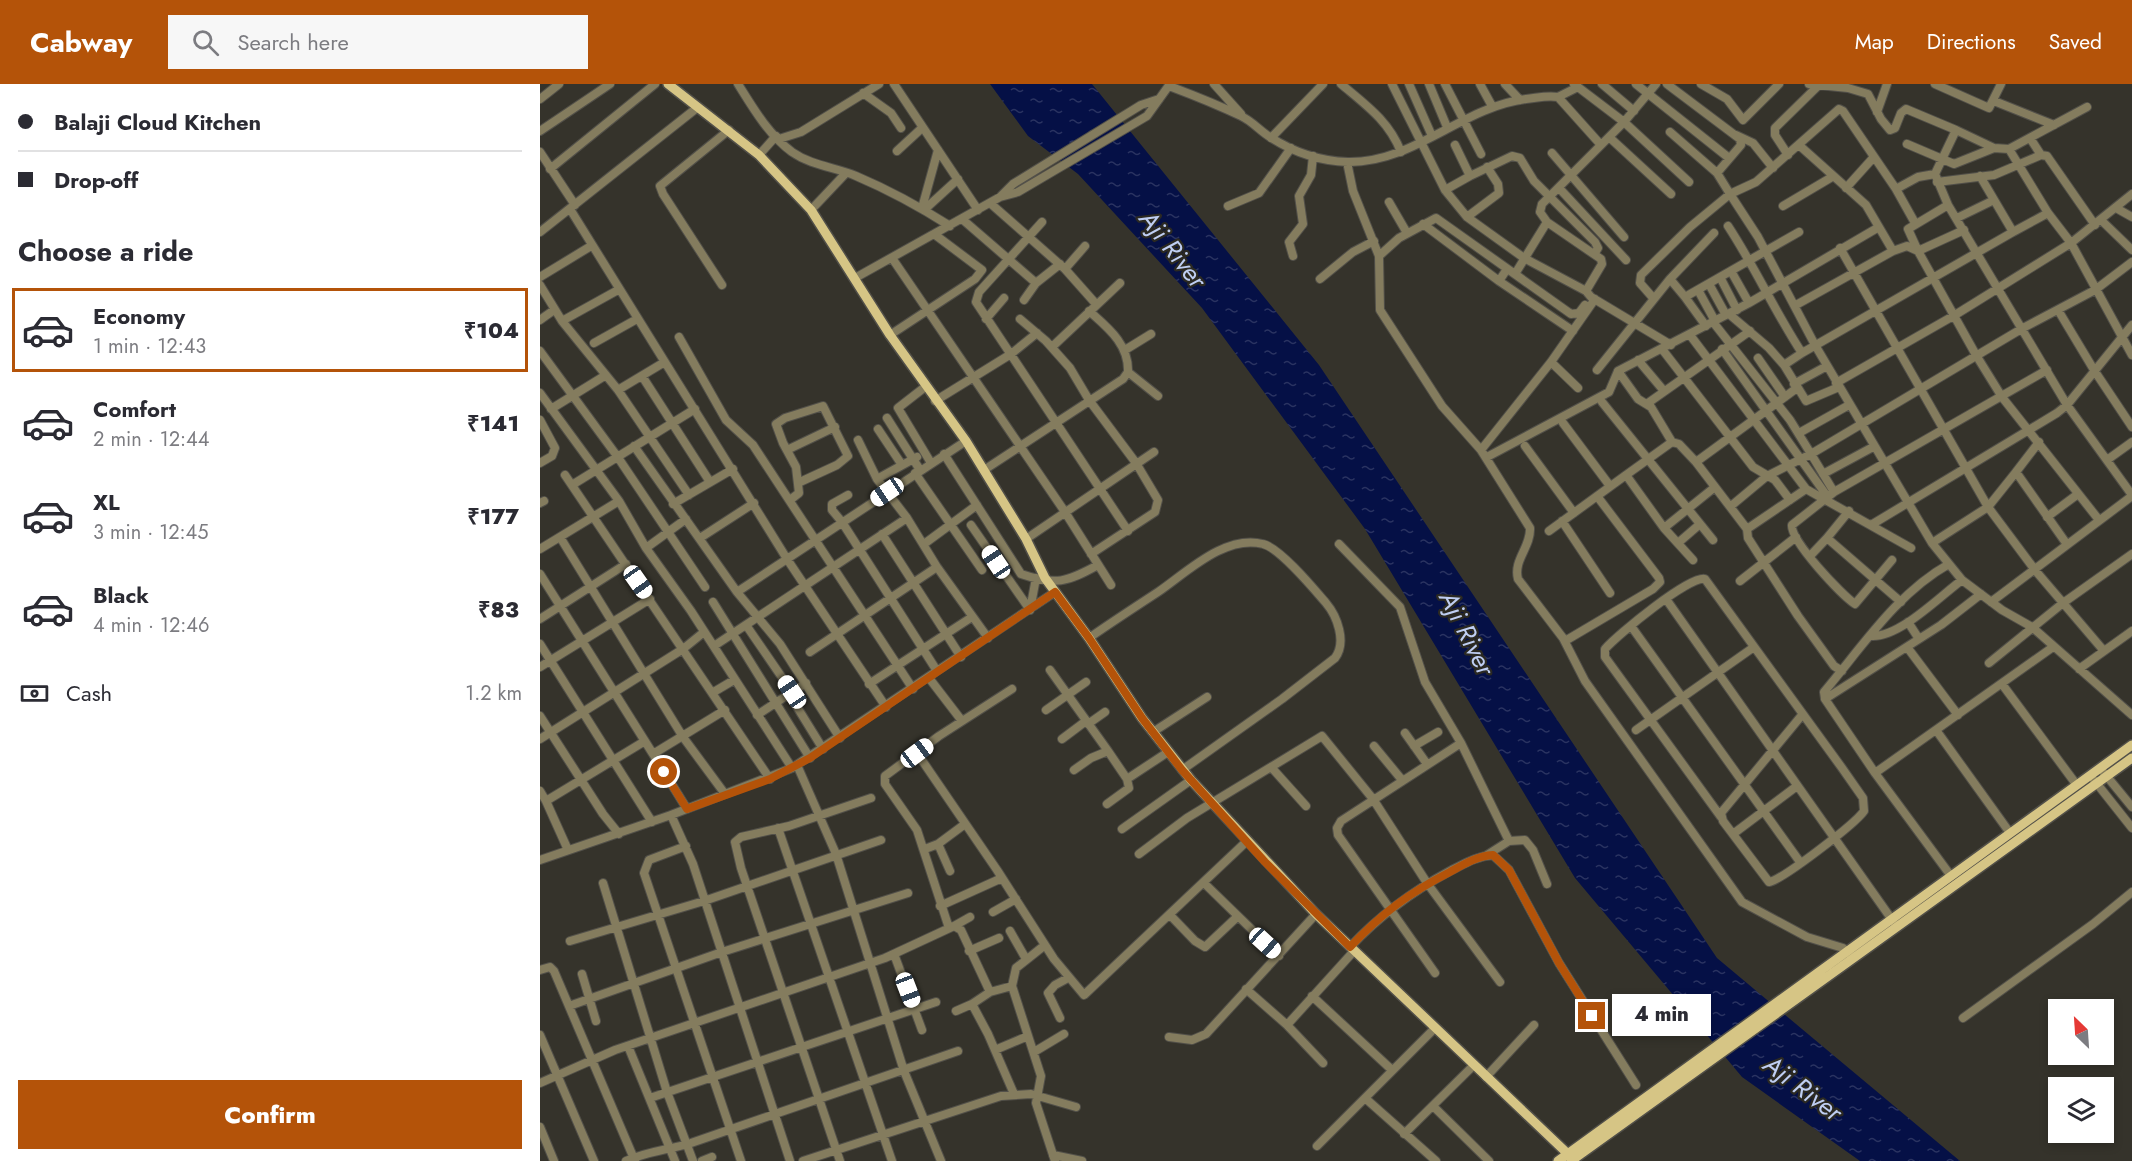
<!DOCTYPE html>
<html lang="en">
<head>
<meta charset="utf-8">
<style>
  body { margin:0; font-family:Jost,sans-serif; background:#f7f7f7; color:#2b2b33; height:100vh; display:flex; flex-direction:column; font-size:22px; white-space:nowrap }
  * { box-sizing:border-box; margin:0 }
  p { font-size:20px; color:#7c7c81 }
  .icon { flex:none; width:33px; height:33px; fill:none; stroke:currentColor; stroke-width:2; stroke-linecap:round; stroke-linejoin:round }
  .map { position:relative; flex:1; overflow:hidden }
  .drawer { display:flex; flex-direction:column; background:#fff; width:540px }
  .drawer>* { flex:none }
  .top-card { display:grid; align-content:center; height:132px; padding:0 18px; background:#fff }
  .needle { width:39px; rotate:335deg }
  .buttons { position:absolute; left:1508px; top:915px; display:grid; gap:12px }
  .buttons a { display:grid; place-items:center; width:66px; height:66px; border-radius:0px; background:#fff; box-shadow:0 3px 9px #0003; font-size:30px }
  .end { position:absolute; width:27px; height:27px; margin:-14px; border:8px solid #b45309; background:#fff; box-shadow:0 0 0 3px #fff }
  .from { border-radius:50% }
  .bubble { position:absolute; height:42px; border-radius:0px; background:#fff; box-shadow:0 3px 9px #0003; font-size:20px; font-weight:800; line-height:42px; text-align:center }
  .car { position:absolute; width:18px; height:36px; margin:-18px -9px; border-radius:8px; box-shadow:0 0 4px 2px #0007; background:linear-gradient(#fff 24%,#345 0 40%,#fff 0 76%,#345 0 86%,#fff 0) }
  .top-card b { display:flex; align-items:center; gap:21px; height:57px; font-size:22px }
  .top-card b+b { border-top:2px solid #e1e1e2 }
  .top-card i { width:15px; height:15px; background:#2b2b33 }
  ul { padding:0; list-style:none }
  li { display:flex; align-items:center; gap:18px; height:84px; margin:0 12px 9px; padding:0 6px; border:3px solid transparent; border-radius:0px }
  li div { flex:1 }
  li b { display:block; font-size:22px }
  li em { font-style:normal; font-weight:800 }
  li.on { border-color:#b45309 }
  li>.icon { width:54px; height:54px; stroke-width:1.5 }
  h2 { padding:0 18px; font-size:27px; line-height:72px }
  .pay { display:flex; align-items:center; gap:15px; height:66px; padding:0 18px; font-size:22px }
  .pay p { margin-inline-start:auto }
  .primary-button { display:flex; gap:12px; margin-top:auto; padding:12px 18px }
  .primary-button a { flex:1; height:69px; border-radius:0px; background:#b45309; color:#fff; font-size:24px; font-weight:800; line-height:69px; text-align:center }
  header { display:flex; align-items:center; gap:36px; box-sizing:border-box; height:84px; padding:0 30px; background:#b45309; color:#fff }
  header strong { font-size:28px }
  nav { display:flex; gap:33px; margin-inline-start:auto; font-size:21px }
  .search { width:420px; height:54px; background:#f7f7f7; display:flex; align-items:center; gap:15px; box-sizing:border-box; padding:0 21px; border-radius:0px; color:#7c7c81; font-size:22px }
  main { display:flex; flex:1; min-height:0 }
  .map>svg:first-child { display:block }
  .water { fill:url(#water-ripples) }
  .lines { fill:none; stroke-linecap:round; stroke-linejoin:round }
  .minor-casing { stroke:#525049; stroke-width:10 }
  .major-casing { stroke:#525049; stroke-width:12 }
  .minor { stroke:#847c5e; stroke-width:8 }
  .major { stroke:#d6c585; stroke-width:9 }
  .route { stroke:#b45309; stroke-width:8 }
  .labels { text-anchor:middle; stroke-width:4.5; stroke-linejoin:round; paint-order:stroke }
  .water-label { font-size:26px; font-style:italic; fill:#bfcef2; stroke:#2b2922 }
</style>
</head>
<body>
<header>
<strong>Cabway</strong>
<div class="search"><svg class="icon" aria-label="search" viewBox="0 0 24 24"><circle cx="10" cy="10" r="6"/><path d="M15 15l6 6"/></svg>Search here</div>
<nav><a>Map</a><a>Directions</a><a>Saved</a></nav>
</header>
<main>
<section class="drawer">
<div class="top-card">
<b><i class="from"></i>Balaji Cloud Kitchen</b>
<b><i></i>Drop-off</b>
</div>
<h2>Choose a ride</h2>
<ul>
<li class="on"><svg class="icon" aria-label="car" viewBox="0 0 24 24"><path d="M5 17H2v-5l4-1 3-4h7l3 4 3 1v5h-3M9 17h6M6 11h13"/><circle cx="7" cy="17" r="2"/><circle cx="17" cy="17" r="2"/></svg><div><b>Economy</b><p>1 min · 12:43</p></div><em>₹104</em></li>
<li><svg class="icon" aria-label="car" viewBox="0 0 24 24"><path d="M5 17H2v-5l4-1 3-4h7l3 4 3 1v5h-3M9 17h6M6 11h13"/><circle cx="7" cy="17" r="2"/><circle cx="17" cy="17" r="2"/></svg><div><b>Comfort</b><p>2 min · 12:44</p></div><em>₹141</em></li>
<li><svg class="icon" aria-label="car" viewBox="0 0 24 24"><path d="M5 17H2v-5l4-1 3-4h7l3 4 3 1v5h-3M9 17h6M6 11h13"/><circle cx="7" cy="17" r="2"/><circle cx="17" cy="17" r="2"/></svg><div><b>XL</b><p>3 min · 12:45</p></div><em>₹177</em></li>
<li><svg class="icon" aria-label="car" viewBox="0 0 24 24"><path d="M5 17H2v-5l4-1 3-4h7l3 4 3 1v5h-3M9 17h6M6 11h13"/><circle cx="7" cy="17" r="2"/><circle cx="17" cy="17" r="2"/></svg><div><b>Black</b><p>4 min · 12:46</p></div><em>₹83</em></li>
</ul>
<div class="pay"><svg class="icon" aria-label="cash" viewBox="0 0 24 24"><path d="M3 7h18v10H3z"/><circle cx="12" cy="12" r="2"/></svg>Cash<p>1.2 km</p></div>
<div class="primary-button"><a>Confirm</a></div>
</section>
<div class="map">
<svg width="1592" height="1077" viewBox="0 0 1592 1077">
  <defs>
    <pattern id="water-ripples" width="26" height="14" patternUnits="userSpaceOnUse" patternTransform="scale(1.5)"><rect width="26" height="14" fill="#051046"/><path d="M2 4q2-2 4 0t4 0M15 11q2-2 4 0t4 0" fill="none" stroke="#2a3361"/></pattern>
  </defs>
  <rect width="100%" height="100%" fill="#35332b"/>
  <!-- water -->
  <path class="water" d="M450,0H552L779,281L1177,874L1420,1077H1320L1202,993L1035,794L825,445L662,224L538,90L488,52Z"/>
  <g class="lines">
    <!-- minor casing -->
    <g class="minor-casing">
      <path id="minor" d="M198,0C213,24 228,50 252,68C272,82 295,83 316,92C349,106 380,123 410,142
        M354,0L438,126
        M674,0L701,30
        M801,0C826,21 849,37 861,68
        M852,0L905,106L927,133L984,174L1046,207L1051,213L1131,261
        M869,0L892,52
        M889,0L907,43
        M905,0L941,70
        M940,0L952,22
        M965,0L980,16
        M1034,0L1084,38L1061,61
        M1062,0L1094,27
        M1096,0L1189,74
        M1116,0L1084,38L1149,98
        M1127,0L1200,55L1201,61L1177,89
        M1161,0L1187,15L1203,36L1239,0
        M1269,0L1308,4L1328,10L1341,35L1350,46L1355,44L1361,29L1366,25L1416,46L1395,90L1408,121L1527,321L1592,411
        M1395,0L1449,24L1461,0
        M629,2C653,11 678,21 701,32C712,37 720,47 730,53C753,68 781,77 808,78C874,79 922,23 986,15C997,14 1007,11 1018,13L1061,61L1002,120L1000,128L1007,138L975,190
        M323,9L351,29L361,44
        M1018,13L1038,3
        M0,15L19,0
        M1454,17L1514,41
        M1547,23L1469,65L1508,129L1531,159L1592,271
        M1337,28L1347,0
        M1416,46L1454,64
        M0,47L70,0
        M1130,48L1177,89L1190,110L1216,98L1299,25L1303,27L1356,105L1378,93L1395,90
        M1196,51L1213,59L1233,84
        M1069,53L1131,110
        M731,54L783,0
        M1490,54L1501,71
        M239,55L261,48L339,0
        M1367,60L1414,80L1454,64L1469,65
        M1260,62L1326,121L1353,167
        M357,67L382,44
        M0,68L35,121
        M1012,69L1084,153
        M219,71L236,52
        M1248,71L1235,51V44L1279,1
        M807,78L813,107L839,172L840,226L902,322L941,366
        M10,85L115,0
        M930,92L972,72L980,74L994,97L1055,158L1058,164L1055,169
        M1397,98L1454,91L1501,71L1507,72L1555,141
        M1019,104L1086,176
        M1306,104L1333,74
        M1356,105L1375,139
        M905,106L930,92L915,61
        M461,112L473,100L601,21L619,15
        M849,118L867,149
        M450,119L525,185L556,220
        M1408,121L1368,145L1378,167L1424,146
        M688,122L719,109L751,64
        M1243,122L1292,93
        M382,124L398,66
        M1576,124L1592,133
        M30,125L247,475L346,623
        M271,126L306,89
        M384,126L418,95
        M927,133L959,109L958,100L947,83
        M1417,134L1454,116
        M422,135L496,199
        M1561,136L1592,166
        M502,138L439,208L436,218L588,447
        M1007,138L1061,175L1062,180L1046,207
        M883,140L959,197
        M1188,142C1215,183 1235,228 1262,269L1473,148L1440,92
        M0,148L158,23
        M1473,148L1508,129
        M1300,164L1448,423L1495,486L1564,567
        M753,172L749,158L763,140L759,112L771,91L773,72
        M839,172L859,154L896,134L1031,230L1039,229L1045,221
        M352,174L525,428L571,501
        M525,185L545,162
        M967,185L959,197L1033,247
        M1191,187L1209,219
        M0,193L51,162
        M1180,193L1197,226
        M315,194L460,113L478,108L607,32L630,0
        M780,195L813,168L834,157
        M1169,200L1186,231
        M0,201L22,237L78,306L123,279
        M182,201L123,110L120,102L189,46
        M1158,206L1175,237
        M1145,213L1130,195L1174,149
        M1055,215L1011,278L941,366L990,444C991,463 973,476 978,495L1023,554L1045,597L1202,818L1267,853L1303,864L1311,871
        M1114,215L1100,199L1101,191L1150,143L1190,110L1218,153L1275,261L1392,459L1422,496L1462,526L1492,543L1592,631
        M484,216L496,199L520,180
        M1256,221L1353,167L1367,162L1378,167L1436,271L1462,313L1559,436
        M1518,226L1554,286L1592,343
        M1189,230L1229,264L1244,281L1266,317L1299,303
        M446,235L464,214
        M480,235L506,257L530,284L549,316L596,379L618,416L615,428L551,470
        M0,236L14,226
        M22,237L78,206
        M1173,238L1250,336L1271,370L1483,244L1555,206L1592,178
        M1166,242L1145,213L1259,148
        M350,251L435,195L442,186L394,150
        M1150,251L1266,405L1371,464
        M139,253L186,336L213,361L373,605
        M54,259L97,235
        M512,263L580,199
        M1122,265L1213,383L1235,396L1250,416
        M1182,265L1287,412
        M585,266L611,250
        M0,267L77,372L165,503
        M1218,274L1245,313
        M1098,276L1124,307
        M1011,278L1038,304
        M1244,281L1262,269
        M1057,286L1130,195
        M1078,287L1098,315L1111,323L1132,358
        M588,288L618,312
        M102,292L170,398
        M1296,299L1415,231L1531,159L1592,110
        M1254,300L1287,282
        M385,303L358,324L391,379
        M1257,304L1156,378L1207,445L1266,405
        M78,306L149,411
        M0,309L79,417L106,464L151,527L252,684
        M395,317L471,270L497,249
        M1062,318L1173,456
        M1108,319L1210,247
        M11,325L66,291
        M347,334L380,386
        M0,336L15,364L12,372L0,379
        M1023,339L1070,402
        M338,345L362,381
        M1259,349L1309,321
        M318,356L337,395L367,434L397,483L448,554
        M1499,358L1476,388L1526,459
        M94,362L197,508L240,560L300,654
        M985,362L1034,429
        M247,366L295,343
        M404,370L481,490C516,502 527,498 558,481
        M947,373L1069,308L1078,287L1209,219L1339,143
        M1567,376L1592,358
        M444,386L583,295L588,288C589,260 568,244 549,227
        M375,389L442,486
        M1283,390L1333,363
        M25,391L230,695
        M1086,391L1132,358L1139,360L1156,378
        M337,395L377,373
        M32,401L155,325
        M1294,408L1252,441C1250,457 1302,511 1315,520L1352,476
        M308,411L292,420V426L302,438L397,587
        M250,416L259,409L256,383L243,359L236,340L245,334L283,322L308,372L297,381L260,398
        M0,419L4,417
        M133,420L193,385
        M1191,422L1227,392L1271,370L1294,408L1507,286
        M1507,433L1538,410
        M1022,437L1070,509
        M431,441L490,526
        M1331,441L1517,329L1527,321L1592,241
        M1207,445L1208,454L1258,532L1294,582L1302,587
        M1009,447L1086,391L1124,444
        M342,450L421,573
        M20,453L143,653L185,710
        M160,454L214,419
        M1287,454L1309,427
        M486,455L614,368
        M1138,459L1160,440
        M1392,459L1448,423L1476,388
        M384,460L437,421
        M799,460L860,523L885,598L921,659
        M106,464L146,435
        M0,465L79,417
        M1270,472L1287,454L1361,518
        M1153,476L1124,444L1175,403
        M1409,480C1357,509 1322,563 1284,608L1285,615L1335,689L1411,792
        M0,490L113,670L185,626
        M1200,497L1256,453
        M197,508L426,357
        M1126,515L1355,840
        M173,518L270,674
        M1451,518L1592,412
        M490,526L496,494
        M0,535L86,480
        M1368,538L1379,555
        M206,541L252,608
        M1091,542L1260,778
        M1332,552C1360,553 1399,513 1422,496
        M549,554C572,538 595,523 618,508C646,489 685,450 723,460C740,464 774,505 786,519C797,532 807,558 795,574L742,615L642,686
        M1025,557L1113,505L1120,498L1119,494L1057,412
        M0,560L112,738
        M174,562L367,434
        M1367,563L1418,631
        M270,568L397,483
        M1449,579L1523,519L1592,470
        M0,583L110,515
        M1539,585L1592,547
        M510,586L568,667
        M389,594L422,637
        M329,600L432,533
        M1462,600L1536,700
        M172,609L194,596
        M249,610L283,665
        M1285,615L1401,541L1441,510
        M506,626L546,598
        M217,631L266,599
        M0,632L63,730L79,750
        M548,640L565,628
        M1096,646L1214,563
        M1396,646L1470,749
        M613,648L667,613
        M865,649L887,680
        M0,655L143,565L164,548
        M522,655L546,637
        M834,662L862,696
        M874,662L898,648
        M377,669L457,786L514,875L544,911L707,757
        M113,670L147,725
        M257,681L296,770L364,987L401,1077
        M731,683L766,722
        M1560,684L1592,723
        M534,686L551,674L568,667L587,695L628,668
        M1335,689L1513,563
        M1554,696L1592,744
        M0,707L6,717L105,657
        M6,717L28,766
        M567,720L589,704L587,695
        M131,731L153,780L250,1077
        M1181,733L1065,573V565C1077,551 1150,491 1165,495L1302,684L1323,714L1324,727C1315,740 1242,796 1229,798L1183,737L1181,729L1262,631
        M238,744L352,1077
        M582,745L651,696
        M1193,750L1257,702
        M398,760L410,787
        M146,762L109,776L104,789L201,1077
        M385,765L398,760L425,740
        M599,770L647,734L782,652L833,715L887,799L960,898
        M947,771L969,757L985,756L993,766L1007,800
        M0,776L131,731L252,684L515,508
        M63,799L127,1008L153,1077
        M664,799L739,872
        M400,822L462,794
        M453,828L476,815
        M630,831L655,857L665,863L697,833
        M414,842L430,833
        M409,844L377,746L345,700V692L399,652L472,605
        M470,847L486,875
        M30,857L164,817L341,756
        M505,861L476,884L472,902L501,992L496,1019L515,1077
        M810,863C840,831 871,808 910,787C924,780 937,772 953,771L969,786L1019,879L1096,1001
        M429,867L459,854
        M354,870L382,946
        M0,886L10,883L14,887L95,1077
        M895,889L798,751L797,744L801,737L921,659L969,757
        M42,890L56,937
        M706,905L747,941L783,979
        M450,908L432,920L448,950L474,1010
        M772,912L852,986
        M29,922L182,868L368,809
        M416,927L432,920
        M520,934L508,909L515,901L528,894
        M1423,934L1553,840L1592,808
        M747,941L814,867
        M0,951L54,1077
        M629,953L652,956L666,950L776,830
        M88,962L135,1077
        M455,966L488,952
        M494,968L524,950
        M946,993L994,941
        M0,999L75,966L345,874L414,842L421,846L450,908L472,902
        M110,1014L396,918
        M825,1014L896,1077
        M894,1023L949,1077
        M0,1043L14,1077
        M864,1050L934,981
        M777,1062L895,944
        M513,1071L542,1077
        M86,1077C108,1067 129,1066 151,1059L418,967
        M162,1077L172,1073
        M263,1077L461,1012L491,1010L536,1023
        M300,1077L201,784L195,758L201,753L249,742L331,714"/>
    </g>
    <!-- major casing -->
    <g class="major-casing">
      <path id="major" d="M128,0L219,71L271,126L350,251L426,357L486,455L505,494L549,554L602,634L651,696L776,830L1028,1070
        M1018,1077L1592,661
        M1031,1077L1592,674"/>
    </g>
    <!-- minor -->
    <use href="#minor" class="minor"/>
    <!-- major -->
    <use href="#major" class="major"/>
  </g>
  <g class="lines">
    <!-- route -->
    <path class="route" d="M124,688L147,725L230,695L270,674L515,508L549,554L602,634L642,686L725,778L810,863C842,829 869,809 910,788C924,780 937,772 953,771L969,786L1019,879L1052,932"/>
  </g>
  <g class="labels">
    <!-- water labels -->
    <g class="water-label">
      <text transform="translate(633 165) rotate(52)" y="9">Aji River</text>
      <text transform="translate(927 549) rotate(63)" y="9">Aji River</text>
      <text transform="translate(1263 1004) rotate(37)" y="9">Aji River</text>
    </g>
  </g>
</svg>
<div class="buttons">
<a><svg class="needle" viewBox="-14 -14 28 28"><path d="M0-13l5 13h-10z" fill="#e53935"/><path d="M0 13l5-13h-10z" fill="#7c7c81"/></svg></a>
<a><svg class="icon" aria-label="layers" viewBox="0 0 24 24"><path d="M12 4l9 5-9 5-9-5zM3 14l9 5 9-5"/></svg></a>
</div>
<i class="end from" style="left:124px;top:688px"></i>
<i class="end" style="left:1052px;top:932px"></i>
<div class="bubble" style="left:1072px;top:910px;width:99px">4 min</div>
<i class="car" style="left:347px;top:408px;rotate:236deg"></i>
<i class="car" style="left:456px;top:478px;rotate:326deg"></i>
<i class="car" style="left:98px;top:498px;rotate:145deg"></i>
<i class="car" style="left:252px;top:608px;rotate:326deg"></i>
<i class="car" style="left:377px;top:669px;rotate:53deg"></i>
<i class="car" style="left:725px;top:859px;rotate:132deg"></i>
<i class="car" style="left:368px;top:906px;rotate:159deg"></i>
</div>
</main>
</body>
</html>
